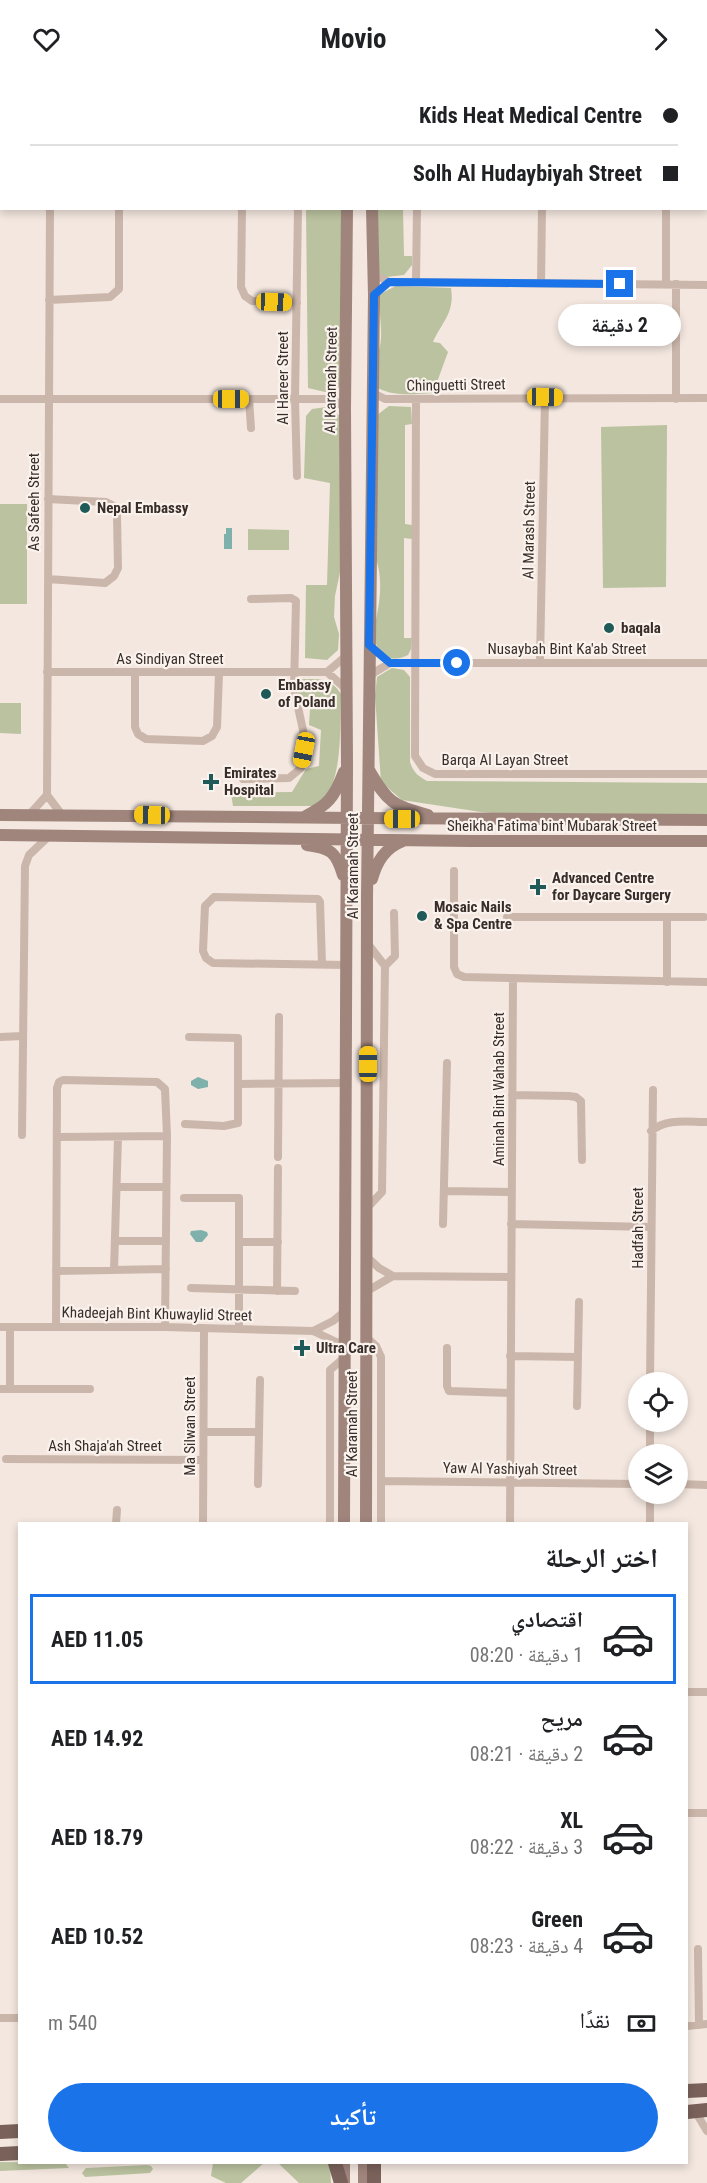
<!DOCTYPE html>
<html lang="ar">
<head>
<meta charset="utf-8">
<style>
  body { margin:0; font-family:"Roboto Condensed","Noto Naskh Arabic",sans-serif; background:#f2f2f2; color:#202124; direction:rtl; height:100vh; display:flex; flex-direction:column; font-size:22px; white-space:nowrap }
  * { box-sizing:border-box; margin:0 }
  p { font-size:20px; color:#757577 }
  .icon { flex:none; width:33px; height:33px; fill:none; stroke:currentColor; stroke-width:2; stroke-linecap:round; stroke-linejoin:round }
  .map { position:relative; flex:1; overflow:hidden; direction:ltr }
  .drawer { position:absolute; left:18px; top:1444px; width:670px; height:642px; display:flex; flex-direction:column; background:#fff; border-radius:0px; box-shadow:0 3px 9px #0003; direction:rtl }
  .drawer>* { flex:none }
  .banner { position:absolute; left:0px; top:0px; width:708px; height:132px; box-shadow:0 3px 9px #0003; direction:rtl; display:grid; align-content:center; height:132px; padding:0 30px; background:#fff }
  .controls { position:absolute; left:628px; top:1294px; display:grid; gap:12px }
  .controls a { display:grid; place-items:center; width:60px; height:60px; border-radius:50%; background:#fff; box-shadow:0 3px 9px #0003; font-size:30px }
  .end { position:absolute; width:27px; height:27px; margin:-14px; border:8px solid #1a73e8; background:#fff; box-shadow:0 0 0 3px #fff }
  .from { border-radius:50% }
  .bubble { position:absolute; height:42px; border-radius:21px; background:#fff; box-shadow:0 3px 9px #0003; font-size:20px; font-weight:700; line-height:42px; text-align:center; direction:rtl }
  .car { position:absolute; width:18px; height:36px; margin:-18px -9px; border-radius:8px; box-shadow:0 0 4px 2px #0007; background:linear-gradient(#f5c518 24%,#345 0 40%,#f5c518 0 76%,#345 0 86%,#f5c518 0) }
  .banner b { display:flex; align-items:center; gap:21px; height:57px; font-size:22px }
  .banner b+b { border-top:2px solid #e0e0e0 }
  .banner i { width:15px; height:15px; background:#202124 }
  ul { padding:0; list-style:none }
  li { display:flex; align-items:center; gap:18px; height:90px; margin:0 12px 9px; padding:0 18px; border:3px solid transparent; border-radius:0px }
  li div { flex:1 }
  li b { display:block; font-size:22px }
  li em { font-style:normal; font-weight:700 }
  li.selected { border-color:#1a73e8 }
  li>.icon { width:54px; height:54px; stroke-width:1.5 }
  h2 { padding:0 30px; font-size:27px; line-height:72px }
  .pay { display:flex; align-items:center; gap:15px; height:66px; padding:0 30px; font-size:22px }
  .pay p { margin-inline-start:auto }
  .button { display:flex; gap:12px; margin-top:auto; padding:12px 30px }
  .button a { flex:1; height:69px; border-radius:36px; background:#1a73e8; color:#fff; font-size:24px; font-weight:700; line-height:69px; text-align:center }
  header { display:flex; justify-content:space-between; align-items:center; height:78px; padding:0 30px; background:#fff; font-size:27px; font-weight:700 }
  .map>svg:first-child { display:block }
  .green { fill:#bac29f }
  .water { fill:#7eb0ac }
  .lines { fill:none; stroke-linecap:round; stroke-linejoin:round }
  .minor { stroke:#cbb6ab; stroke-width:8 }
  .secondary { stroke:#9f857c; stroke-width:12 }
  .primary { stroke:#7a625b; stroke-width:14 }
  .route { stroke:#1a73e8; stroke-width:8 }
  .poi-dot { fill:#1f5a58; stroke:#faf2ec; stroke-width:2 }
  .labels { text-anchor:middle; stroke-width:4.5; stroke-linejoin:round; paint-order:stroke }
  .street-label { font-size:15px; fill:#392d2a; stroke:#faf2ec }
  .poi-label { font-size:15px; font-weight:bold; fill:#392d2a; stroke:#faf2ec; text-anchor:start }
</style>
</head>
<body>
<header><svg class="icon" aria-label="forward" viewBox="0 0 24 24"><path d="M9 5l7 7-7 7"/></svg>Movio<svg class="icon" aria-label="heart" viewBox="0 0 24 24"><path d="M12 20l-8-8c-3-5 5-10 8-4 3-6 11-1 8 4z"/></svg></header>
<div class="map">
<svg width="707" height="2105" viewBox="0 0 707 2105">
  <rect width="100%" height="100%" fill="#f3e7df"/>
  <!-- green -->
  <path class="green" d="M306,131H345L342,302L338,311L325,314L308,310Z
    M376,131H403L404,178H412V187L404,197L386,199L376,194Z
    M396,208L451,210C455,235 442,244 433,264L440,265L448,274L433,315C414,316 395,319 378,310L375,280C386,267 379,234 378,217Z
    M389,328L411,329L412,346L405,347V446L412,447V461L404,460V560H412L411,571L408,577C400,581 394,582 386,578C367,568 377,541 379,525C381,510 381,490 374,477L377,337Z
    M327,329L340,338V494L335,518L334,539L339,556L338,572L327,582L305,580L306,507H327L330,405L304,400L306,338L312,331Z
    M667,347L666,509L603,510L601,349Z
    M0,426H27V526H0Z
    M248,451L289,452V472H248Z
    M392,590L404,592L410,599V684C413,694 418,698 427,703L707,705V738L503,736L481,734L402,722L381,704L375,618L377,599Z
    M303,601C320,601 331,600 341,616C340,643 342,681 332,707C329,716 321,722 313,728H233L231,715L292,714L306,691L319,688L321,652L309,647L310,631C301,622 298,617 297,605Z
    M0,625H21V656L0,655Z
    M0,2084L65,2085L69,2090L0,2093Z
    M213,2085H264L241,2105H226L211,2098Z
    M278,2085H330L331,2105H299Z
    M147,2087L151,2088L153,2091L150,2095L85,2099L82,2095L86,2090Z"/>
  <!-- water -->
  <path class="water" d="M226,450H232V471H224V456H226Z
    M198,999L208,1003V1009L198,1011L191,1007V1003Z
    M201,1152L207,1154L208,1157L202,1164H196L190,1156L191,1153Z"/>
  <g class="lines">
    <!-- minor -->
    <path class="minor" d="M604,0V2
      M50,2V0
      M183,2V0
      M299,2V0
      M419,2V0
      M544,2V0
      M667,2V0
      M50,130L47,717L62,737
      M242,130L241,209L245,218L252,223L297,225
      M373,196L389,204L707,207
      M416,204L417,130
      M541,205L542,130
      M666,206V130
      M49,222L110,219L119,211V130
      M371,314L385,321L707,320
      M0,321H332L345,330
      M249,321L251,350
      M416,321L415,678L423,690L435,696H707
      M676,321V206
      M297,398L295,321L298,130
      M48,501L105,505L114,498L118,490L117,437L114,428L106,424L48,421
      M369,567L390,585
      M540,585L545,319
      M47,594H327L346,578
      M327,594L346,611
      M135,595V649L138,656L146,661L203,663L212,658L217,649L219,595
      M369,600L375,594L390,585H707
      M243,701L289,700L301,690L305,672L303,652L294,611L296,523L291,520L251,521
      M29,737L47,717
      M454,793V889L457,896L464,899L707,904
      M507,839H704
      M322,886L320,824L318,821L214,819L205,828L203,873L206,880L213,885L346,887
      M385,888L395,878L394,835
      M667,904V839
      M0,959L23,958
      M238,1006L346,1005
      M512,1017L569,1018L576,1019L581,1023L582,1082
      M185,1046L224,1048L238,1045V960L189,959
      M651,1053C667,1040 687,1044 707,1044
      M22,1057L25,788L29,777L49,758
      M58,1059L167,1058
      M278,1079L279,939
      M117,1109H166
      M445,1113L511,1114
      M184,1120H239V1251
      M367,1130L382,1114L385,888L368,866
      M443,1146L447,985
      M511,1146L651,1149
      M115,1163H166
      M239,1164H278
      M367,1179L379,1190L393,1198L367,1213
      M114,1192L118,1059
      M56,1193L166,1191
      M393,1198L511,1199
      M191,1210L295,1213
      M277,1213L278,1090
      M56,1248L57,1010L59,1004L63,1002L157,1004L165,1011L167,1058L165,1249
      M0,1249H165L313,1253L345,1268
      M313,1253L333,1243L345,1233
      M367,1260L376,1268L381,1279V1446
      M447,1270V1308L449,1313L510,1315
      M510,1278L578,1279
      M650,1305L653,1012
      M0,1311H90
      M10,1311V1249
      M577,1328L579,1224
      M204,1354H259
      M650,1377V1344
      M6,1381L203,1382
      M381,1403L639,1406
      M258,1406L260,1302
      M678,1406L707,1407
      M116,1446L117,1432
      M203,1446L204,1251
      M330,1446V1292L345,1279
      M510,1446L513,901
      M650,1446V1416
      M687,1614H707
      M687,1735H707
      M698,1871L699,1947
      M0,1940H20
      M687,1948L707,1946
      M695,2033L707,2053"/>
    <!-- secondary -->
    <path class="secondary" d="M372,0V2
      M348,2V0
      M369,692C387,724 393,728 428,737
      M0,737C236,738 471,742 707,742
      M304,739C328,727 334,720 344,694
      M0,757L470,763H707
      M307,767C331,770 336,774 343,797
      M372,801C377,783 385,770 403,763
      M344,1446L347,688L345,330L347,130
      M366,1446L367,820L374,217L372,130
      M364,2085V2105
      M344,2105V2085"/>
    <!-- primary -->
    <path class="primary" d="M687,2013L707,2012
      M687,2034L707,2032
      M0,2054L20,2053
      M0,2076L20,2075
      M335,2085L341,2105
      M374,2105V2085"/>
  </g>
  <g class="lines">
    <!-- route -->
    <path class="route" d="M457,585H390L369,567L374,217L389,204L620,206"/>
  </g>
  <!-- markers -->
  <g class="poi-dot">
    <circle cx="85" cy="430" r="6"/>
    <circle cx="609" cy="550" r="6"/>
    <circle cx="266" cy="616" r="6"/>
    <path d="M208 695h6v6h6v6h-6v6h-6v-6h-6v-6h6z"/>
    <path d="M535 800h6v6h6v6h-6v6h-6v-6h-6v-6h6z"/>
    <circle cx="422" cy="838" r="6"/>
    <path d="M299 1261h6v6h6v6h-6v6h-6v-6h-6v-6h6z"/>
  </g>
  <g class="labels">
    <!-- street labels -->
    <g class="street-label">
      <text transform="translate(283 300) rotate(-90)" y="5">Al Hareer Street</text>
      <text transform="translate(331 302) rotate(-89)" y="5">Al Karamah Street</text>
      <text transform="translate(456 307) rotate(-1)" y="5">Chinguetti Street</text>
      <text transform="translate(34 424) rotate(-90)" y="5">As Safeeh Street</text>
      <text transform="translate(529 452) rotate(-89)" y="5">Al Marash Street</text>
      <text x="567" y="576">Nusaybah Bint Ka'ab Street</text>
      <text x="170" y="586">As Sindiyan Street</text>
      <text x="505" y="687">Barqa Al Layan Street</text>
      <text x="552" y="753">Sheikha Fatima bint Mubarak Street</text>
      <text transform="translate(353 788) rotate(-90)" y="5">Al Karamah Street</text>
      <text transform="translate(499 1011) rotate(-90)" y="5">Aminah Bint Wahab Street</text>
      <text transform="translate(638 1150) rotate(-90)" y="5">Hadfah Street</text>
      <text transform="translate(157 1236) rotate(1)" y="5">Khadeejah Bint Khuwaylid Street</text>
      <text transform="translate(352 1346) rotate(-90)" y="5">Al Karamah Street</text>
      <text transform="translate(190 1348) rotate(-90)" y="5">Ma Silwan Street</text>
      <text x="105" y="1373">Ash Shaja'ah Street</text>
      <text transform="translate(510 1391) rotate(1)" y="5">Yaw Al Yashiyah Street</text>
    </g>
    <!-- poi labels -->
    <g class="poi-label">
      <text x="97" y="435">Nepal Embassy</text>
      <text x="621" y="555">baqala</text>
      <text x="278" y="612">Embassy<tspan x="278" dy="17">of Poland</tspan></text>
      <text x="224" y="700">Emirates<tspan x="224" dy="17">Hospital</tspan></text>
      <text x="552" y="805">Advanced Centre<tspan x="552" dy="17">for Daycare Surgery</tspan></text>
      <text x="434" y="834">Mosaic Nails<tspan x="434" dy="17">&amp; Spa Centre</tspan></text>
      <text x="316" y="1275">Ultra Care</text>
    </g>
  </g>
</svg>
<div class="controls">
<a><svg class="icon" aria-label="locate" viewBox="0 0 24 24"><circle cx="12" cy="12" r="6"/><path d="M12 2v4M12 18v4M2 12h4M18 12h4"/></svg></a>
<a><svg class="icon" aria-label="layers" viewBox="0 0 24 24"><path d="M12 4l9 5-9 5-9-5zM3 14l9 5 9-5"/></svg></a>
</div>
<i class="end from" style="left:457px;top:585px"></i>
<i class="end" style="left:620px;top:206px"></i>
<div class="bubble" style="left:558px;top:226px;width:123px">2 دقيقة</div>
<i class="car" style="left:274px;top:224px;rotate:92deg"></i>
<i class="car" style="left:545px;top:319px;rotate:91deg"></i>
<i class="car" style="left:231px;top:321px;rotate:90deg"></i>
<i class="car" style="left:304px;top:672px;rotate:191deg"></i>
<i class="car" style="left:152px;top:737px;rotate:271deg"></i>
<i class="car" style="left:402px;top:741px;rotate:270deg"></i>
<i class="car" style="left:368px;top:986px;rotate:0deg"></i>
<div class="banner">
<b><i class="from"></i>Kids Heat Medical Centre</b>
<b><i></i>Solh Al Hudaybiyah Street</b>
</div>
<section class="drawer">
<h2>اختر الرحلة</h2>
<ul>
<li class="selected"><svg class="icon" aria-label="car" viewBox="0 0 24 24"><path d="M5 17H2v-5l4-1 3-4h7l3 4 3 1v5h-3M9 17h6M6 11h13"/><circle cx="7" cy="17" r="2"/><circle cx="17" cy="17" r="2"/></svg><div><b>اقتصادي</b><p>1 دقيقة · 08:20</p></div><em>AED 11.05</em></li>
<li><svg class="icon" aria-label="car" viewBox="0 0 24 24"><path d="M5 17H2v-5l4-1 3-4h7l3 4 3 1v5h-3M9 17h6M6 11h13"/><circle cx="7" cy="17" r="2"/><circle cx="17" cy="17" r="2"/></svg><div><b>مريح</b><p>2 دقيقة · 08:21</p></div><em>AED 14.92</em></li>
<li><svg class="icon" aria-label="car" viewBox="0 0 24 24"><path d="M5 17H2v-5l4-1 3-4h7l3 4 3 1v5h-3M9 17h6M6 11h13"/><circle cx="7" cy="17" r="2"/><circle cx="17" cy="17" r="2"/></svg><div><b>XL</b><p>3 دقيقة · 08:22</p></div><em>AED 18.79</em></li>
<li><svg class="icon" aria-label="car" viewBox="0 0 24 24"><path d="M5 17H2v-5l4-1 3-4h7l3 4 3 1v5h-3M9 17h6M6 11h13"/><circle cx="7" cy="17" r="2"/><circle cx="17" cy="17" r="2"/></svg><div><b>Green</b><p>4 دقيقة · 08:23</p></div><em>AED 10.52</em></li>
</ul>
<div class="pay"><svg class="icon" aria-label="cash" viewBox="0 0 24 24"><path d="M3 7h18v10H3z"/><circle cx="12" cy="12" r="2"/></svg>نقدًا<p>540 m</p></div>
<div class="button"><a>تأكيد</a></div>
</section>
</div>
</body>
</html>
